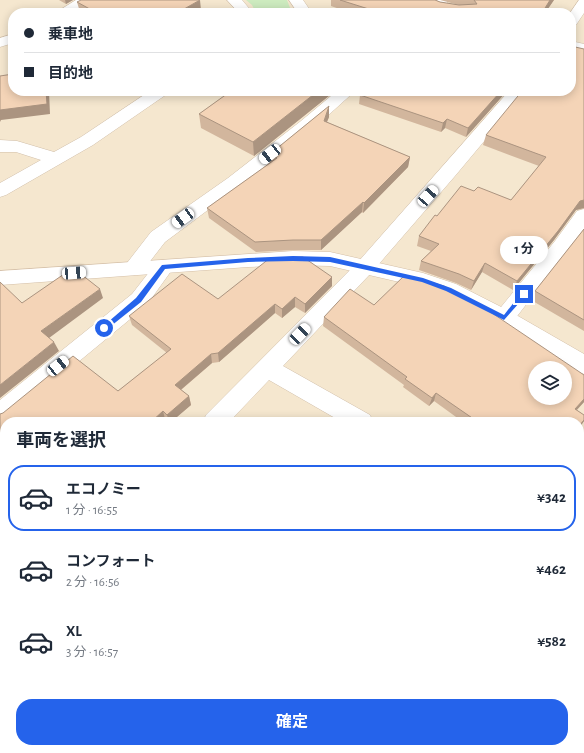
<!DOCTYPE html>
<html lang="ja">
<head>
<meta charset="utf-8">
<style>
  body { margin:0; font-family:"Alegreya Sans","Noto Sans JP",sans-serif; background:#f2f2f3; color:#1f2937; height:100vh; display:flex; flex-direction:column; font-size:15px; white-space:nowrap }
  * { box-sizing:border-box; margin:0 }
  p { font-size:13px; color:#747a83 }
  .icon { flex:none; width:22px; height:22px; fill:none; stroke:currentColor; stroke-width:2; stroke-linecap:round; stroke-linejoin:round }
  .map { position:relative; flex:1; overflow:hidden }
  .details { position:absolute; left:0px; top:417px; width:584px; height:336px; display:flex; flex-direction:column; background:#fff; border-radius:16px 16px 0 0; box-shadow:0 2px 10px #0003 }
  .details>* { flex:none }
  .top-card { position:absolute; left:8px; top:8px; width:568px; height:88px; border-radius:16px; box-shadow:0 2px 10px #0003; display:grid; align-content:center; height:88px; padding:0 16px; background:#fff }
  .buttons { position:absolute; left:528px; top:361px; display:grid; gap:8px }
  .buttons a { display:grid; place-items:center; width:44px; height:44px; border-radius:50%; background:#fff; box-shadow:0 2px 10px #0003; font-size:20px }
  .end { position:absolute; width:18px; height:18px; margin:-9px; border:5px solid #2563eb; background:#fff; box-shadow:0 0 0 2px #fff }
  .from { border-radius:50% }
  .bubble { position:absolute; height:28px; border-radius:14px; background:#fff; box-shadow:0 2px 10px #0003; font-size:13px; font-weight:700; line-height:28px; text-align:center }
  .car { position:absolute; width:12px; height:24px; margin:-12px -6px; border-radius:5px; box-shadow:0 0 3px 1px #0007; background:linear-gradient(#fff 24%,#345 0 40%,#fff 0 76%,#345 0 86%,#fff 0) }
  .top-card b { display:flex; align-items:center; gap:14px; height:38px; font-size:15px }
  .top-card b+b { border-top:1px solid #e0e1e3 }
  .top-card i { width:10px; height:10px; background:#1f2937 }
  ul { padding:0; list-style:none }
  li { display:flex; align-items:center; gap:12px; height:66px; margin:0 8px 6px; padding:0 8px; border:2px solid transparent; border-radius:16px }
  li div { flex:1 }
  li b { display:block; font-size:15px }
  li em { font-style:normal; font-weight:700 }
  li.current { border-color:#2563eb }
  li>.icon { width:36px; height:36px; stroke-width:1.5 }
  h2 { padding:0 16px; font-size:18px; line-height:48px }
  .primary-button { display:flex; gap:8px; margin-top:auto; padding:8px 16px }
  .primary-button a { flex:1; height:46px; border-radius:16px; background:#2563eb; color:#fff; font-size:16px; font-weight:700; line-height:46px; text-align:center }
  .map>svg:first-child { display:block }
  .residential { fill:#f5e7cf; fill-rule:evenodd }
  .green { fill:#cdebbf }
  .water { fill:#b5dce8; stroke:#9acbda }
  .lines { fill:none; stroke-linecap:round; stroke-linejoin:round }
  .street-casing { stroke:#d1bfaa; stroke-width:1 }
  .secondary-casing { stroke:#d4bfa7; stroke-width:1 }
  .street { fill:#fff; fill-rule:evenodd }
  .secondary { fill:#fff; fill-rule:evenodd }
  .wall { fill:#d2b69d }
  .shaded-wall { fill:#ab9480 }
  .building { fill:#f4d4b7; stroke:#ab9480; fill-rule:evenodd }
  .route { fill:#2563eb }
</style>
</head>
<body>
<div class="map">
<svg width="584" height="753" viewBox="0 0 584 753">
  <rect width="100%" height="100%" fill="#fdf5e1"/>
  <!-- residential -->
  <path class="residential" d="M0,0H584V753H0ZM13,13H571V91H13ZM535,368H565V398H535ZM5,422H579V748H5Z"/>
  <!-- green -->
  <path class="green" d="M246,0H287L292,13H256L252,5Z"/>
  <!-- water -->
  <path class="water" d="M112,748H370V753H108Z"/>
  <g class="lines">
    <!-- street casing -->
    <g class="street-casing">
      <path id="street" d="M76,0H93C85,12 71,13 58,13L60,10Z
        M227,0H242L253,13H239Z
        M289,0H303L312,13H298Z
        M434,0H449L438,13H423Z
        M579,0H584V13L576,25L571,26L570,13Z
        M13,34V43L0,47V38Z
        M571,41L584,44V54L571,50Z
        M150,91H169L167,94L93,145L6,195L0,197V183L41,160L16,152H0V140L17,141L54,152L81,137Z
        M337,91H355L313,129L240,186L165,242L141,273L134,275L127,273L124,268L127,263L151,232L228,178L301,121Z
        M509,91H526L455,176L372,272L283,366L370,415L373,422H342L269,380L229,422H203L206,415L358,262Z
        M584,209V230L511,324L504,326L497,324L494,318L497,312L555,241L577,211Z
        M164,260L171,262L174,267L146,306L8,420L0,423V400L132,294L157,262Z
        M584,472V498L579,500V474Z
        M5,616V647L0,649V618Z
        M549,748H579V753H549Z"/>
    </g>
    <!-- secondary casing -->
    <g class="secondary-casing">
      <path id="secondary" d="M293,251L330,252L423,273L456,284L511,312L584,354V374L576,371L497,324L442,294L421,287L330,266L293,265L248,267L0,285V271Z"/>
    </g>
    <!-- street -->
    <use href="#street" class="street"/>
    <!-- secondary -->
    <use href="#secondary" class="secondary"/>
  </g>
  <!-- wall -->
  <path class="wall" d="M59,0H73L66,4Z
    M331,0H436L440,2L459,5L440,0H554L545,13H351L331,6Z
    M77,2L201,10L195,13H82L80,12Z
    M584,49V208L576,210L554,240L513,290L482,272L471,290L456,283L419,270L421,261L431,251L417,246L419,236L437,216L474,191L511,200L539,166L483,145L486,135Z
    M231,91H335L254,156L201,128L199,114Z
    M364,91H507L466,137L445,128L441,132L359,104L360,95Z
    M329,106V117L327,122L410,157L408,167L363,213L362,212L321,250H293L256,252L209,218L207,208L270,163V154Z
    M584,229V331L531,300L535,291Z
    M332,286L305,313L295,307L282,318L275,313L219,362L212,363L181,390L189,396L191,405L171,422H168L165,419L162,422H5L0,414L118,391L167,353L132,325L129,316L218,299Z
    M374,305L584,375V402L577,410L584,415V421L579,428V422H463L434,401L429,406L403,387L404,385L323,326L324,317Z
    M584,541V572L579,568V547Z"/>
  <!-- shaded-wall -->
  <path class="shaded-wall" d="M65,0H73L66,4Z
    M200,0L201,10L195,13H177Z
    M550,0H554L545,13H542Z
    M46,91H49L50,114L1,120L0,122V110Z
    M318,91H335L254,156L253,142Z
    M501,91H507L466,137L468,128Z
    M329,106V117L323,131L324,121Z
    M447,119L445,128L441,132L443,123Z
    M410,157L408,167L363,213L364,203Z
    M584,200V208L576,210L554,240L513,290L517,281L580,201Z
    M363,202L362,212L321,250V240Z
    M485,263L482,272L471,290L474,281Z
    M332,277V286L305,313V304Z
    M100,289L103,298L45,341L41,331Z
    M295,297V307L282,318V309Z
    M275,304V313L219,362L218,353Z
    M54,342L59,351L0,398V385Z
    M211,354L212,363L177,393L175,385Z
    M436,393L434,401L429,406L432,398Z
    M189,396L191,405L171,422H169L167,415Z
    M584,399V402L570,417L575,409Z
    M163,411L165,419L162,422H151Z
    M584,420V421L579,428V426Z
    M5,503V516L0,520V508Z"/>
  <!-- building -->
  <path class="building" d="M81,0H200L177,13H97L77,2Z
    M340,0H435L440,2L459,5L477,4L474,0H550L542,13H373L375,11Z
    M571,46L584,49V200L580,201L558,231L517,281L485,263L474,281L459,274L421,261L439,244L419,236L435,215L437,216L461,186L474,191L478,187L511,200L546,157L486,135L522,91H571Z
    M13,74V91H46L47,104L0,110V76Z
    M231,91H318L253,142L199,114Z
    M364,91H501L468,128L447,119L443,123L360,95Z
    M329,106L324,121L410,157L364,203L363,202L321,240H293L255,242L207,208L277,158L270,154Z
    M584,229V320L535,291Z
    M303,257L332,277L305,304L295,297L282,309L275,304L218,353L211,354L175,385L189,396L167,415L163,411L151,422H5V504V503L0,508V414L3,413L73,356L118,391L171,349L129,316L182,274L218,299L270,258Z
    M77,271L100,289L41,331L54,342L0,385V282L22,303L67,272Z
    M405,275L444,286L486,309L584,375V399L575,409L584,415V420L579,426V422H478L436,393L432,398L405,379L407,377L324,317L350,289L374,305ZM535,368H565V398H535Z
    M584,542V551L580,548Z
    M584,553V561L580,558Z"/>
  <!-- route -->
  <path class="route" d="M293,256L330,257L423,278L451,288L504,315L522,292H524L527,294L504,320L446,291L422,282L330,262L293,261L248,262L165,269L141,302L106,330L104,331L101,328L136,298L162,265L248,258Z"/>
</svg>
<div class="buttons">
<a><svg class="icon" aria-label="layers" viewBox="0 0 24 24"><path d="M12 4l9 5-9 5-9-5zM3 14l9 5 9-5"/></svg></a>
</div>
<i class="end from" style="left:104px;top:328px"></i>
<i class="end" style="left:524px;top:294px"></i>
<div class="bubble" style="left:500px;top:236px;width:48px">1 分</div>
<i class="car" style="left:270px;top:154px;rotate:232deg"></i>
<i class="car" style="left:428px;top:196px;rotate:42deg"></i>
<i class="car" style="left:183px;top:218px;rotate:234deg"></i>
<i class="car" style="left:74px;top:273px;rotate:86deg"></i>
<i class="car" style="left:300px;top:334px;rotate:44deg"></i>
<i class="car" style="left:58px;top:366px;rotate:51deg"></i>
<div class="top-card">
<b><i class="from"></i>乗車地</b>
<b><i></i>目的地</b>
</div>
<section class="details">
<h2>車両を選択</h2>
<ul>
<li class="current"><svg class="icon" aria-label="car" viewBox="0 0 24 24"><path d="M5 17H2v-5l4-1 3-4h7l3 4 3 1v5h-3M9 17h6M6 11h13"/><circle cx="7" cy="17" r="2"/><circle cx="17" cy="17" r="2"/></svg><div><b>エコノミー</b><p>1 分 · 16:55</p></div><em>¥342</em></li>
<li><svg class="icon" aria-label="car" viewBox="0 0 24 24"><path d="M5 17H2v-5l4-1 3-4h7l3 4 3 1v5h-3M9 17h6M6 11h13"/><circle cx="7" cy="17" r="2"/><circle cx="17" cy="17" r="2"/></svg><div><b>コンフォート</b><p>2 分 · 16:56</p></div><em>¥462</em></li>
<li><svg class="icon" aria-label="car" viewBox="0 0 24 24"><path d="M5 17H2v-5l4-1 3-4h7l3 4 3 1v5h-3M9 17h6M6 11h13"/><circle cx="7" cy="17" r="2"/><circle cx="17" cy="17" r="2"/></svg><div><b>XL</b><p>3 分 · 16:57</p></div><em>¥582</em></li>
</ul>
<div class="primary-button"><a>確定</a></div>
</section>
</div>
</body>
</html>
